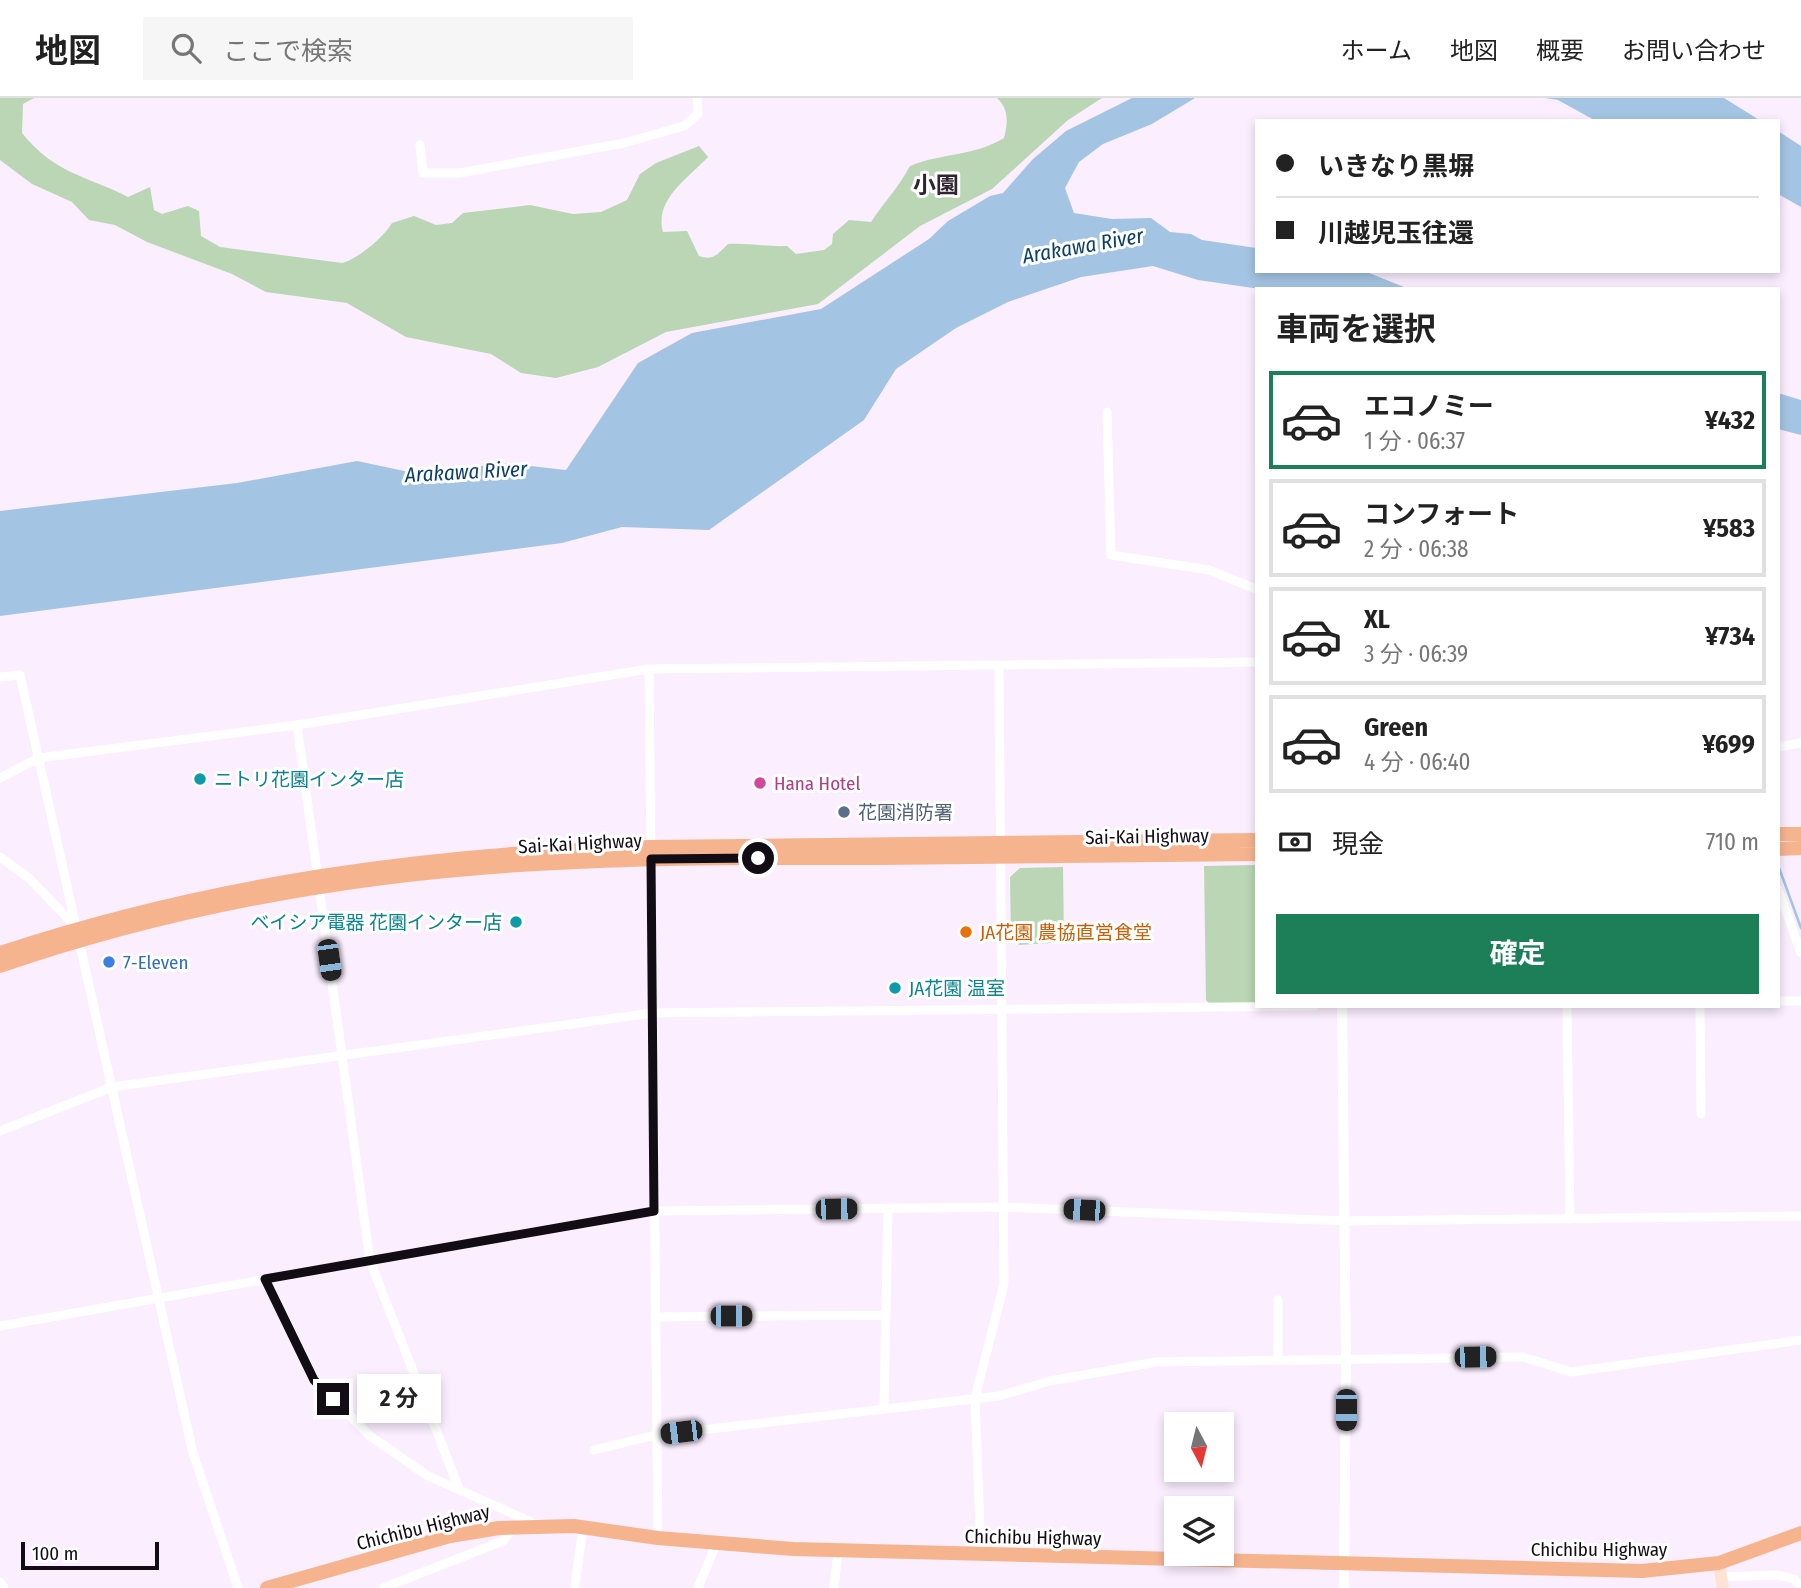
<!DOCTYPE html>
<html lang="ja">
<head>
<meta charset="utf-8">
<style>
  body { margin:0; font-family:"Fira Sans Condensed","Noto Sans JP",sans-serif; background:#f6f6f6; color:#222; height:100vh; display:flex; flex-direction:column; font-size:26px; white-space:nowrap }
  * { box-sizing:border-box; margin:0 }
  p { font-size:23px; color:#767676 }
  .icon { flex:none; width:38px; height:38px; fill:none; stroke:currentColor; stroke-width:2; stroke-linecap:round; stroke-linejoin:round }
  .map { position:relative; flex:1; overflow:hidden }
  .side { position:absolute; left:1255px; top:189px; width:525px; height:721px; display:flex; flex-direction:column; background:#fff; border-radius:0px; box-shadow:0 4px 10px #0003 }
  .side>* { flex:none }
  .hud { position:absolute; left:1255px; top:21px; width:525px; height:154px; border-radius:0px; box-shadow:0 4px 10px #0003; display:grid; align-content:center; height:154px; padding:0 21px; background:#fff }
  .needle { width:46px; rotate:173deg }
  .controls { position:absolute; left:1164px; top:1314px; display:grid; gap:14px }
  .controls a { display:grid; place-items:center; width:70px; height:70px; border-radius:0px; background:#fff; box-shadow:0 4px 10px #0003; font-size:35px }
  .scale { position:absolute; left:21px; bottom:18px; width:138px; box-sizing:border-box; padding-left:7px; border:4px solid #120d14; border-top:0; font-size:19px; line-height:24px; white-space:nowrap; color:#120d14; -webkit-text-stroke:5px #fff; paint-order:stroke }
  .end { position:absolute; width:32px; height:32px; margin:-16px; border:9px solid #120d14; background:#fff; box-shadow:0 0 0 4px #fff }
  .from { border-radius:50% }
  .bubble { position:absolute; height:49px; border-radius:0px; background:#fff; box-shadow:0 4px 10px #0003; font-size:23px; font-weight:700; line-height:49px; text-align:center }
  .car { position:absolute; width:21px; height:42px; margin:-21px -10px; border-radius:9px; box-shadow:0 0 5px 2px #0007; background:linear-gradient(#222 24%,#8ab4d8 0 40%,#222 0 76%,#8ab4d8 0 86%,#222 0) }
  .hud b { display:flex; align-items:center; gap:24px; height:66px; font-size:26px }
  .hud b+b { border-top:2px solid #e0e0e0 }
  .hud i { width:18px; height:18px; background:#222 }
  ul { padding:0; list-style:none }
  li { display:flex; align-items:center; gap:21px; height:98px; margin:0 14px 10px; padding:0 7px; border:4px solid #e0e0e0; border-radius:0px }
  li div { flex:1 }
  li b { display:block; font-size:26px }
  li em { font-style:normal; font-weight:700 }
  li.selected { border-color:#1c7f58 }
  li>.icon { width:63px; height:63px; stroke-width:1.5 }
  h2 { padding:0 21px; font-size:32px; line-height:84px }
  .pay { display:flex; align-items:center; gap:18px; height:77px; padding:0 21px; font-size:26px }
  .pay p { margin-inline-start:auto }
  .primary-button { display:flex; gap:14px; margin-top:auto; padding:14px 21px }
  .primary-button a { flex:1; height:80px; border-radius:0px; background:#1c7f58; color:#fff; font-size:28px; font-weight:700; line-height:80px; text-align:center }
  header { display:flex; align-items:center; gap:42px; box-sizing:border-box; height:98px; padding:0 35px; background:#fff; border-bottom:2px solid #e0e0e0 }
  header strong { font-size:33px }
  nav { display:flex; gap:38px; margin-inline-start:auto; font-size:24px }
  .search { width:490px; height:63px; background:#f6f6f6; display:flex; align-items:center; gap:18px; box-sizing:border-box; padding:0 24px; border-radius:0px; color:#767676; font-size:26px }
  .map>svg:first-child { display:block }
  .green { fill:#bad6b4 }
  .water { fill:#a4c4e3 }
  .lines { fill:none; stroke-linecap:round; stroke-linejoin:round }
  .stream { stroke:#a4c4e3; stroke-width:2.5 }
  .minor { stroke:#fff; stroke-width:9 }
  .tertiary { stroke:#fff; stroke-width:10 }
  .secondary { stroke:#fce3d4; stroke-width:12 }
  .trunk { stroke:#f6b48e; stroke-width:14 }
  .route { stroke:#120d14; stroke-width:9 }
  .culture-dot { fill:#0f9aa8; stroke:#fff; stroke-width:2.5 }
  .hotel-dot { fill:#d1479c; stroke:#fff; stroke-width:2.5 }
  .service-dot { fill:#5c6f8a; stroke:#fff; stroke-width:2.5 }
  .food-dot { fill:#e8710a; stroke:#fff; stroke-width:2.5 }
  .shop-dot { fill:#3f7fe0; stroke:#fff; stroke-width:2.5 }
  .labels { text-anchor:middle; stroke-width:6; stroke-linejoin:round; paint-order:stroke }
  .culture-label { font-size:19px; fill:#0d838f; stroke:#fff; text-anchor:start }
  .hotel-label { font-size:19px; fill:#b23c85; stroke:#fff; text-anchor:start }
  .service-label { font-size:19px; fill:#4e5e75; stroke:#fff; text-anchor:start }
  .street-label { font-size:19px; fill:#120d14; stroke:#fff }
  .food-label { font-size:19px; fill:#c56008; stroke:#fff; text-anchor:start }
  .shop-label { font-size:19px; fill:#366cbe; stroke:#fff; text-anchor:start }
  .water-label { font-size:21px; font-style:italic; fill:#0c3f67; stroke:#fff }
  .quarter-label { font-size:23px; font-weight:bold; fill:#302433; stroke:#fff }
</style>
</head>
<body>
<header>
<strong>地図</strong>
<div class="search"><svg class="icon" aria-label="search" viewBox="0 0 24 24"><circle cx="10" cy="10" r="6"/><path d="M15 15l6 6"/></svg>ここで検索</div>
<nav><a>ホーム</a><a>地図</a><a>概要</a><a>お問い合わせ</a></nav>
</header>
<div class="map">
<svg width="1801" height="1490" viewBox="0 0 1801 1490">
  <rect width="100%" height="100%" fill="#fbeeff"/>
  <!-- green -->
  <path class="green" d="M0,0H34L23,6L22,35C55,76 85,77 128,99L150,89L154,112L162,116L188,108L199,113L201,138L220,149L342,165C358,161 384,139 392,125L414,118L436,127L452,125L463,115L530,107L573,116L601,114L627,102L640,76L656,65L699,48L708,59C687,81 654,102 663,134L687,133L699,158C713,163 718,156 728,146C748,145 767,149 787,148L796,156L824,152L832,146L833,136L849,122L871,124C884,104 899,89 910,68C945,54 972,59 1004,40C1008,25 1009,11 997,0H1102L1068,22L992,91L920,128L818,206L666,234L598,269L556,280L521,275L491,256L406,239L347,205L266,194L232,176L147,144L115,127L89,122L72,104L32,86L0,62Z
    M1256,767V905H1209L1206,902L1204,768Z
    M1063,769L1064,844L1019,847L1011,838L1010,779L1020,770Z"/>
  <!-- water -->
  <path class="water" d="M1132,0H1195L1152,26L1103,46L1079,64L1065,90L1074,115L1112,121L1151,120L1170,134L1191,136L1202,142L1256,150V173H1364L1409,191H1260L1198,182L1153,168L1081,179L1008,204L956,230L896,271L864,322L709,432L622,429L562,445L0,518V413L237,385L357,363L442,381L494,364L566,372L638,265L692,235L821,211L929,141L948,123L990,98L1003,95L1033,61L1066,33Z
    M1545,0H1724L1761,23H1596L1558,2Z
    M1778,33L1801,48V109L1778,96Z
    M1778,295L1801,302V337L1778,331Z"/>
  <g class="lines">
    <!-- stream -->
    <path class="stream" d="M1778,496V516
      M1778,767L1801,830"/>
    <!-- minor -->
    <path class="minor" d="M420,47L423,75H459L624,45L684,28L698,16L697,0
      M1107,314L1111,457L1209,472L1256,491
      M649,571L658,1440
      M0,579L20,577L193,1355L238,1490
      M297,627L370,1163L460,1393
      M1778,649L1801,645
      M0,680L39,660L297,627L649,571L1256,564
      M0,759L29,780L77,830
      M1778,791L1801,855
      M1778,903H1801
      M1567,908L1570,1121
      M1700,908L1701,1016
      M0,1033L112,989L652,915L1315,908
      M265,1181L315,1282L370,1338L428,1378L536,1426
      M655,1219L886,1217
      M0,1228L654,1113L1004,1109L1345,1123L1801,1118
      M1278,1262V1202
      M884,1310L888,1111
      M594,1352L656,1337L999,1298L1050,1283L1156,1264L1524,1259L1571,1274L1801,1242
      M981,1456L975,1300L1004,1186L999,567
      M1721,1479L1778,1477L1794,1481
      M1794,1481L1801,1489
      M0,1484L4,1490
      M575,1488L583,1429
      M383,1490L503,1443L515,1429
      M698,1490L716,1446
      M834,1490L838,1453"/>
    <!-- tertiary -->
    <path class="tertiary" d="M1342,908L1346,1261L1344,1490"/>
    <!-- secondary -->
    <path class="secondary" d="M1719,1465L1723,1490"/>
    <!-- trunk -->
    <path class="trunk" d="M1778,736H1801
      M1778,751L1801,750
      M0,855C213,785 428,755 651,749L1256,742
      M0,868C178,807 368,774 556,765C664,759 772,760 881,760C1006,759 1131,758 1256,756
      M267,1490L450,1438L499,1430L574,1428L658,1440L793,1451L1642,1473L1719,1465L1801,1435"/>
  </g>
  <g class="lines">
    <!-- route -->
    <path class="route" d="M333,1301L314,1282L265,1181L654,1113L651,761L758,760"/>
  </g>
  <!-- markers -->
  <g class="culture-dot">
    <circle cx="200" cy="681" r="7"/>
    <circle cx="516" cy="824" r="7"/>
    <circle cx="895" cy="890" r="7"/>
  </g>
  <circle class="hotel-dot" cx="760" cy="685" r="7"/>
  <circle class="service-dot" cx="844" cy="714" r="7"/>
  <circle class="food-dot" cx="966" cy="834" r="7"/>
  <circle class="shop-dot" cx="109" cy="864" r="7"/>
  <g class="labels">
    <!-- culture labels -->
    <g class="culture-label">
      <text x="214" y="688">ニトリ花園インター店</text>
      <text x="502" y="831" text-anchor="end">ベイシア電器 花園インター店</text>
      <text x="909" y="897">JA花園 温室</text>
    </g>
    <!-- hotel labels -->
    <g class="hotel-label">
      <text x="774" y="692">Hana Hotel</text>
    </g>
    <!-- service labels -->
    <g class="service-label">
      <text x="858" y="721">花園消防署</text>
    </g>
    <!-- street labels -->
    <g class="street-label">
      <text transform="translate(1147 738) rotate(-1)" y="7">Sai-Kai Highway</text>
      <text transform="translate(580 745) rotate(-3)" y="7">Sai-Kai Highway</text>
      <text transform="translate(423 1429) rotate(-14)" y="7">Chichibu Highway</text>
      <text transform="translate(1033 1439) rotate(1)" y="7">Chichibu Highway</text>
      <text x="1599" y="1458">Chichibu Highway</text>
    </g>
    <!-- food labels -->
    <g class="food-label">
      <text x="980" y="841">JA花園 農協直営食堂</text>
    </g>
    <!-- shop labels -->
    <g class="shop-label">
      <text x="123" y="871">7-Eleven</text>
    </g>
    <!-- water labels -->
    <g class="water-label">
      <text transform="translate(1083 148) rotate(-10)" y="7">Arakawa River</text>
      <text transform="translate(466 374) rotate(-3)" y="7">Arakawa River</text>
    </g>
    <!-- quarter labels -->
    <g class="quarter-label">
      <text x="936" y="95">小園</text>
    </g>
  </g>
</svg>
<div class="controls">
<a><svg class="needle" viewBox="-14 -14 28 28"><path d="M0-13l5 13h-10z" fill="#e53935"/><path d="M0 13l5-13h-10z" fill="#767676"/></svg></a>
<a><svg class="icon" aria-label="layers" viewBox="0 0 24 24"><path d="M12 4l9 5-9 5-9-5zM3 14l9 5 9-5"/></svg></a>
</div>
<div class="scale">100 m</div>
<i class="end from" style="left:758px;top:760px"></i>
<i class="end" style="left:333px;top:1301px"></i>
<div class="bubble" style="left:357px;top:1276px;width:84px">2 分</div>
<i class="car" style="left:329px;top:862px;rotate:172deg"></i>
<i class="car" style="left:836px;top:1111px;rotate:89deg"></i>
<i class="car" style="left:1084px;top:1112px;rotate:273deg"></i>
<i class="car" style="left:731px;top:1218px;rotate:90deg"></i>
<i class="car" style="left:1475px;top:1259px;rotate:89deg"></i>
<i class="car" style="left:1346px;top:1312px;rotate:180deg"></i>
<i class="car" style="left:681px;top:1334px;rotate:263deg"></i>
<div class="hud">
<b><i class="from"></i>いきなり黒塀</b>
<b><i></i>川越児玉往還</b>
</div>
<section class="side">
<h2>車両を選択</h2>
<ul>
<li class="selected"><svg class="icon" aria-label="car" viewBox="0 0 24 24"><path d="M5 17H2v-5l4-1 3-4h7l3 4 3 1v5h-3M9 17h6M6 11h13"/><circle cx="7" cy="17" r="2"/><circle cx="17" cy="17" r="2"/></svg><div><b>エコノミー</b><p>1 分 · 06:37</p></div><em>¥432</em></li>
<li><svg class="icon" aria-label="car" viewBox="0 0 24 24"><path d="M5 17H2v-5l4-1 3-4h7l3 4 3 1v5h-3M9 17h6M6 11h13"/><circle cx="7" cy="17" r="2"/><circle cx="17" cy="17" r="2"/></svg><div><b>コンフォート</b><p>2 分 · 06:38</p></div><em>¥583</em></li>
<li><svg class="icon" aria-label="car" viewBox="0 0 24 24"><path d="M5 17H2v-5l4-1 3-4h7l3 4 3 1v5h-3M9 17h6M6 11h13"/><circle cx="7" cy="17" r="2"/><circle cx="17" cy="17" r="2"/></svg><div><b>XL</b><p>3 分 · 06:39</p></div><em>¥734</em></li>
<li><svg class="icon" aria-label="car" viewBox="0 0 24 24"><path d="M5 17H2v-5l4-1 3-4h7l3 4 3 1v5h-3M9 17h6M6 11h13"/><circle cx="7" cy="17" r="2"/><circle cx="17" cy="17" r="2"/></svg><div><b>Green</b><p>4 分 · 06:40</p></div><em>¥699</em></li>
</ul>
<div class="pay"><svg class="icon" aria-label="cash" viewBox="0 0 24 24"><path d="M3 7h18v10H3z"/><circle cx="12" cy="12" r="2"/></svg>現金<p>710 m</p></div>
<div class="primary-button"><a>確定</a></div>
</section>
</div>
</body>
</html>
